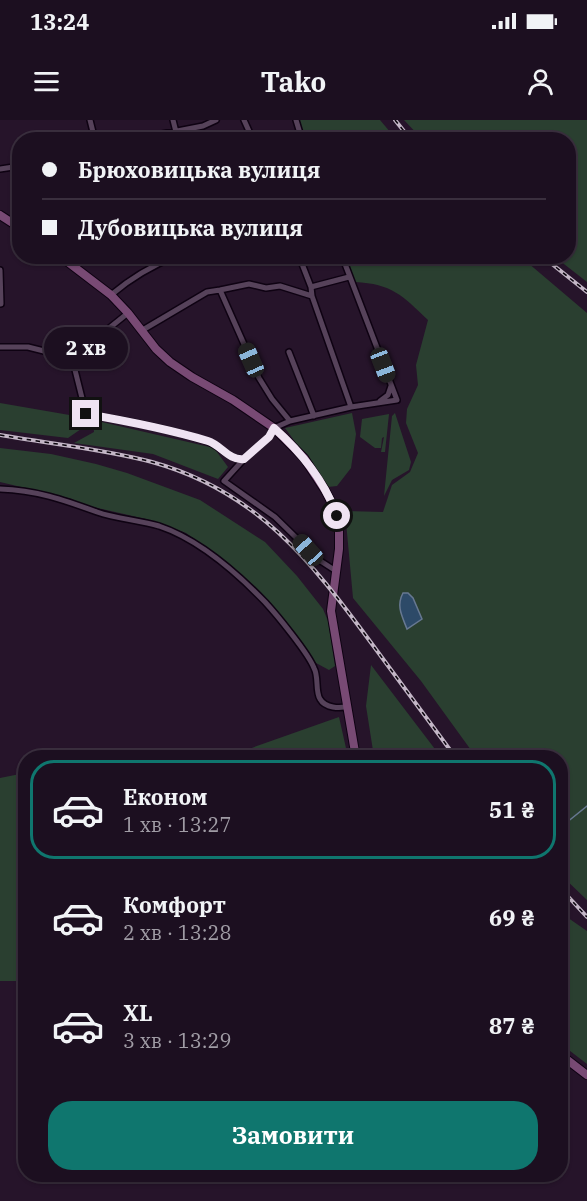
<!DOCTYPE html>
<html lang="uk">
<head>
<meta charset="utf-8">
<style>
  body { margin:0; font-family:"IBM Plex Serif",serif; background:#251829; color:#f1f3f6; height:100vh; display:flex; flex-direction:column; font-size:22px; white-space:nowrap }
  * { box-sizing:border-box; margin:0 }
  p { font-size:20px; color:#a09ca5 }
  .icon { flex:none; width:33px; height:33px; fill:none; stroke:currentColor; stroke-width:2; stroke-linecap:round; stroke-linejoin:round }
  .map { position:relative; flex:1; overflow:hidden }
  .drawer { position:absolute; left:18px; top:630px; width:550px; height:432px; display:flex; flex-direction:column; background:#1c0f20; border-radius:24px; box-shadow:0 2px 4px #0004,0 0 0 2px #3a2f3e }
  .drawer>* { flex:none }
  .guide { position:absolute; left:12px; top:12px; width:564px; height:132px; border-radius:24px; box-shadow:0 2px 4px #0004,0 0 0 2px #3a2f3e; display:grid; align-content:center; height:132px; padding:0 30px; background:#1c0f20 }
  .end { position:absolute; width:27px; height:27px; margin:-14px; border:8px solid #efe3f2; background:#111; box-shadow:0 0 0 3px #111 }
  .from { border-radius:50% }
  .bubble { position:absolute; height:42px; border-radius:21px; background:#1c0f20; box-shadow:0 2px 4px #0004,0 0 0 2px #3a2f3e; font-size:20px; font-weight:800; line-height:42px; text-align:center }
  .car { position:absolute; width:18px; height:36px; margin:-18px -9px; border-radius:8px; box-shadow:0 0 4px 2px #0007; background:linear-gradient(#222 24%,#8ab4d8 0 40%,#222 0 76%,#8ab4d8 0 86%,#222 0) }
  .guide b { display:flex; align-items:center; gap:21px; height:57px; font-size:22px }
  .guide b+b { border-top:2px solid #3a2f3e }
  .guide i { width:15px; height:15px; background:#f1f3f6 }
  ul { padding:10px 0 0; list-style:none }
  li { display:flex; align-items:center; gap:18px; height:99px; margin:0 12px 9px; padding:0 18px; border:3px solid transparent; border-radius:24px }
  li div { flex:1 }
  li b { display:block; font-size:22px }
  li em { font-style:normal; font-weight:800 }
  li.active { border-color:#0f766e }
  li>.icon { width:54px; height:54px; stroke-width:1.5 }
  .action { display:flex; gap:12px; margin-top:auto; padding:12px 30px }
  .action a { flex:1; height:69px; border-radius:24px; background:#0f766e; color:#fff; font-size:24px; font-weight:800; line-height:69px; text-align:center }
  .status { display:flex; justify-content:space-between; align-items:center; height:42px; padding:0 30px; background:#1c0f20; direction:ltr }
  .status svg { height:16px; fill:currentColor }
  header { display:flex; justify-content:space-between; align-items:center; height:78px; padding:0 30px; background:#1c0f20; font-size:27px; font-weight:800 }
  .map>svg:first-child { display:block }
  .green { fill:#2a3f30 }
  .water { fill:#2d4a68; stroke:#677891; stroke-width:1.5 }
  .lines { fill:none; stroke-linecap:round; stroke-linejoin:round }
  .stream { stroke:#677891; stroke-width:1.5 }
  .street-casing { stroke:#0e0212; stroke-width:8 }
  .secondary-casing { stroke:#0e0212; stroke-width:10 }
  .street { stroke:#56425a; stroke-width:5 }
  .secondary { stroke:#784a74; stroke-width:8 }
  .rail-casing { stroke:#c3b6c6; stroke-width:4 }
  .rail { stroke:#0a040c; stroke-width:1.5; stroke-dasharray:4.5; stroke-linecap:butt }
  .route { stroke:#efe3f2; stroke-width:8 }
</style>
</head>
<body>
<div class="status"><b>13:24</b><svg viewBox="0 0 49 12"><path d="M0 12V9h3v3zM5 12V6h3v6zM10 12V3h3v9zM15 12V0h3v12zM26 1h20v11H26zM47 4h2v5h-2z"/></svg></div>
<header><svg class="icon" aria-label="menu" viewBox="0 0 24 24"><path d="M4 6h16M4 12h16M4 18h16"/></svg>Tako<svg class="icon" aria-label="person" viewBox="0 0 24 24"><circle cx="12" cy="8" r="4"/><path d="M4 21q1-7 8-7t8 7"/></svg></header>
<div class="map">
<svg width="587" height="1081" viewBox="0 0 587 1081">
  <rect width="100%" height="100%" fill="#26142a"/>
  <!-- green -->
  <path class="green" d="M297,0H380L396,19H304Z
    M404,0H587V162L555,137L568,136V20L422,19Z
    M345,137H521L587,193V780L561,755V638L476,637L421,561L353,478L345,391L383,392L392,365L410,352L418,333L406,303L407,289L418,265L416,245L428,200C402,175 392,164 355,162Z
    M0,283L81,297V309L68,318L0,310Z
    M352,293L356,314L351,348L337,366L328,367L285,308Z
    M395,293L411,342L409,350L392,360L384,376L392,296Z
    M389,294L385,332H381L384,317L382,318L381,328H375L360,317L362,299Z
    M93,300L214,328L228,347L218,359L153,334L74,323L94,312Z
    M0,328L51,334L96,344L127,353L200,380L265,422L297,456L323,489L328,501L335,546L329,550L316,543L272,487L233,447L186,413L146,399L80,384L72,379L0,362Z
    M371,545L441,637H374L366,586Z
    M339,597L348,637H226Z
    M25,653V861H0V658Z
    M561,793L587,811V944L561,924Z"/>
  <!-- water -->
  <path class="water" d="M403,473H408L413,478L422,499L407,509C402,496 396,486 403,473Z"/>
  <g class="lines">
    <!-- stream -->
    <path class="stream" d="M561,707L587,686"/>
    <!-- street casing -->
    <g class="street-casing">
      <path id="street" d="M90,0L95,20
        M173,0L176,12
        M244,0L253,20
        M296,0L302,20
        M131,20L203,6L216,0
        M0,49L20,46
        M299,136L311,167L312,176L351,287
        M0,150L1,184
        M311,167L349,157
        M220,170L259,258L272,279L290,301
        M111,175C131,158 151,146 176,136
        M141,211L207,172L220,170L249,164L266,168L280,166L312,176
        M0,227H28L72,238L128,193
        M289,232L314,296
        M72,238L86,294C127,301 166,308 206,321C219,325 229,340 243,339
        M380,281L388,275L391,266
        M0,369C36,370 64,380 97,392C117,399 139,400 159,406C198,419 237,453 265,482C277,495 308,533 314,548C319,557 315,571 320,579C325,588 340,589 348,586
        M336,451L319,440L275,397L224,361L244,339L269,317L274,308L290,301L351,287L397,280L342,136"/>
    </g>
    <!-- secondary casing -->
    <g class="secondary-casing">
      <path id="secondary" d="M0,95L20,108
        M60,136L111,175L128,193L156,229L170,242L192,257L233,280L274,308L304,338L325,370L335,389L339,405V429L331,491L356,638
        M561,935L587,955"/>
    </g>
    <!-- street -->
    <use href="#street" class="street"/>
    <!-- secondary -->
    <use href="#secondary" class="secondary"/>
    <!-- rail casing -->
    <g class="rail-casing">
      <path id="rail" d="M395,0L411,20
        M542,136L587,172
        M0,315C51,324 103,329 152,342C257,371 311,441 372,524C400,562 428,600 456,638
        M561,769L587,797"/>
    </g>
    <!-- rail -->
    <use href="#rail" class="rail"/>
  </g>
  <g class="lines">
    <!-- route -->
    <path class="route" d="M86,294C127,301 168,309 208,321C221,325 229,341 244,339L269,317L274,308C301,332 325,362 337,396"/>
  </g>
</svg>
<i class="end from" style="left:337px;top:396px"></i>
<i class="end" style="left:86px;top:294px"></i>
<div class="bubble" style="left:44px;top:207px;width:84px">2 хв</div>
<i class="car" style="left:251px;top:240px;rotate:336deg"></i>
<i class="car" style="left:383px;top:245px;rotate:159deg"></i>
<i class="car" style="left:308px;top:430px;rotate:318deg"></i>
<div class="guide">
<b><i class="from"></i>Брюховицька вулиця</b>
<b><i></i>Дубовицька вулиця</b>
</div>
<section class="drawer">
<ul>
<li class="active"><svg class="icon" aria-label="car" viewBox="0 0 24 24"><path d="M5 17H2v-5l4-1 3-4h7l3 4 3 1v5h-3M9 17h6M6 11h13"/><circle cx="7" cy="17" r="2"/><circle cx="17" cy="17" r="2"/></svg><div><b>Економ</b><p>1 хв · 13:27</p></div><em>51 ₴</em></li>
<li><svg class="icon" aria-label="car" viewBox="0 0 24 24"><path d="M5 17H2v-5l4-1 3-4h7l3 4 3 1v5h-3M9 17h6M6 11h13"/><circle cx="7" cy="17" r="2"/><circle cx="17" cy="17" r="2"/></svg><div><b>Комфорт</b><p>2 хв · 13:28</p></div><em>69 ₴</em></li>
<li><svg class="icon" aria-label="car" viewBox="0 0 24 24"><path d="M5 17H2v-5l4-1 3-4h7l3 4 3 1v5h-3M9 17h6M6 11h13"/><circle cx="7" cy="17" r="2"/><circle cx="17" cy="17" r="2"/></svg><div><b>XL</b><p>3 хв · 13:29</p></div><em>87 ₴</em></li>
</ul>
<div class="action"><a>Замовити</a></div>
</section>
</div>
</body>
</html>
